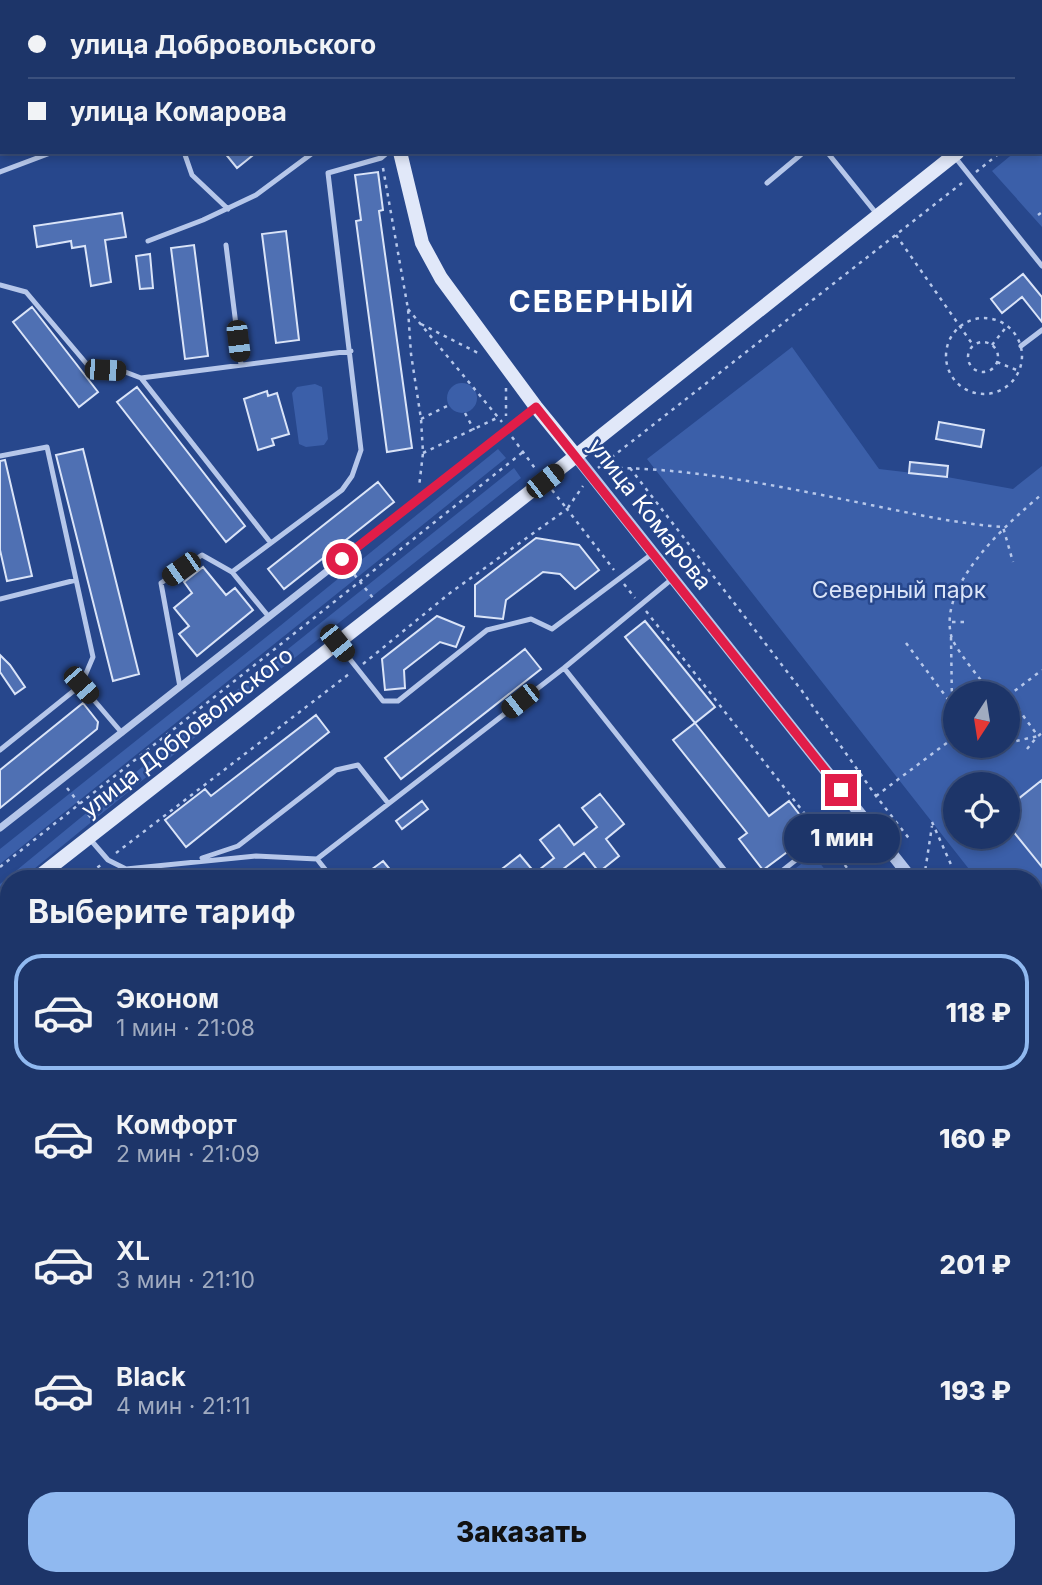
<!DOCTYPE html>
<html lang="ru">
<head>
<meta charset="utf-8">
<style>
  body { margin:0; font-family:Inter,sans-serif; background:#253d6f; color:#f1f3f6; height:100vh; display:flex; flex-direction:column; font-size:26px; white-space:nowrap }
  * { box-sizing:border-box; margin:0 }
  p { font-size:23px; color:#a0abc0 }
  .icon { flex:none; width:38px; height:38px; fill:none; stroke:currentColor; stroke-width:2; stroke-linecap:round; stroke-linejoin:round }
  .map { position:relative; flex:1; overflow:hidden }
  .panel { position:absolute; left:0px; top:870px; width:1043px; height:716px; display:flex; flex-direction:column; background:#1d3569; border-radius:28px 28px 0 0; box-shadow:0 4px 10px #0003,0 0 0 2px #3b507d }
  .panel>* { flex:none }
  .top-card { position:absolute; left:0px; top:0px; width:1043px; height:154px; box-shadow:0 4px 10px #0003,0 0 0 2px #3b507d; display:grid; align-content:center; height:154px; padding:0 28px; background:#1d3569 }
  .needle { width:46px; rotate:192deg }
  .fabs { position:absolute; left:943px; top:681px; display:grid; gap:14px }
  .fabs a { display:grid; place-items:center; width:77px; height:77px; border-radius:50%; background:#1d3569; box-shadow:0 4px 10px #0003,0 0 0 2px #3b507d; font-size:35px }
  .end { position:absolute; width:32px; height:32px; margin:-16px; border:9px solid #e11d48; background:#fff; box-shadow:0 0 0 4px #fff }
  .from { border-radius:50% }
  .bubble { position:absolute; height:49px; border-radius:24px; background:#1d3569; box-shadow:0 4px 10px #0003,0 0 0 2px #3b507d; font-size:23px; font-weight:800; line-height:49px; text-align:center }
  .car { position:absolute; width:21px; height:42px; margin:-21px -10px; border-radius:9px; box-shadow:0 0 5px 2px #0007; background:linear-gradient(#222 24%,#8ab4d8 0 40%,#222 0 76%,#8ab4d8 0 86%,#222 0) }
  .top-card b { display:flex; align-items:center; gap:24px; height:66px; font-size:26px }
  .top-card b+b { border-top:2px solid #3b507d }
  .top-card i { width:18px; height:18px; background:#f1f3f6 }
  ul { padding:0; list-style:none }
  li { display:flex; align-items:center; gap:21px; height:116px; margin:0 14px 10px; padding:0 14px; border:4px solid transparent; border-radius:28px }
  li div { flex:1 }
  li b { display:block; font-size:26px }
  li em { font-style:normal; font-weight:800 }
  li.active { border-color:#90b9f0 }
  li>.icon { width:63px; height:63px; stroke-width:1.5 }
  h2 { padding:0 28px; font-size:32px; line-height:84px }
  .button { display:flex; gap:14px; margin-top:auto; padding:14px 28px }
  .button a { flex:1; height:80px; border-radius:28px; background:#90b9f0; color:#111; font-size:28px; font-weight:800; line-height:80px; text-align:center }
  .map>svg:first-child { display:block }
  .green { fill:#3b5fa9; fill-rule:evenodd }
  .building { fill:#4f70b3; stroke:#dae4f8; stroke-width:2 }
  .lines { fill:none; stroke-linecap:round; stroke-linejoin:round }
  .path { stroke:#b6c7ea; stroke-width:2.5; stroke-dasharray:3.5 5; stroke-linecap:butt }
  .service { stroke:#b6c7ea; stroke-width:5 }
  .minor { stroke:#b6c7ea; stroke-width:7 }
  .tertiary { stroke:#b6c7ea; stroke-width:12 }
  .secondary { stroke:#e1e8f9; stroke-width:14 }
  .route { stroke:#e11d48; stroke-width:9 }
  .labels { text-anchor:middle; stroke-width:5; stroke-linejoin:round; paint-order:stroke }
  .street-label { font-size:23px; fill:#fff; stroke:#27478c }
  .park-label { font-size:23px; fill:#dae4f8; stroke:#27478c }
  .district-label { font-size:30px; font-weight:bold; letter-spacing:2px; fill:#fff; stroke:#27478c }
</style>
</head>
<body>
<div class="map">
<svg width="1042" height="1585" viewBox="0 0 1042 1585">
  <rect width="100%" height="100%" fill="#27478c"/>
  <!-- green -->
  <path class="green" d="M1042,131V227L992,171L1015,152H1041Z
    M792,347L879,469L947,477L1013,489L1042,466V1066L1034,1056V878H976L647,459ZM956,693H1008V746H956ZM956,784H1008V836H956Z
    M447 398a15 15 0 1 1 30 0a15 15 0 1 1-30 0Z
    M315,384L322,387L328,439L324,445L306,447L299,444L292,393L297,387Z
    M498,449L506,458L0,864V849L275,630Z
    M514,468L521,478L199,734L23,878H9V890L0,897V884L192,726Z
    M813,855L832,878H783Z"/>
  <!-- building -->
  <path class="building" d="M224,152H257L237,168Z
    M378,172L383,210L379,211L412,448L387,452L356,221L361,220L355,175Z
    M122,213L126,237L105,240L111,282L91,286L85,246L72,248L71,241L37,247L34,226Z
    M286,231L299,340L276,343L262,234Z
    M194,245L208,356L185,359L171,248Z
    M150,254L153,288L140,289L136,256Z
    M1023,274L1042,297V322L1022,297L1002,313L991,299Z
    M32,307L98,392L79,407L13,322Z
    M137,387L245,526L226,542L117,402Z
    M267,391L268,396L277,393L289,434L272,439L274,445L258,450L244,399Z
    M939,422L984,430L981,447L936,439Z
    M83,449L139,674L113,681L56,455Z
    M5,460L32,576L7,581L0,550V461Z
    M910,462L948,466L947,477L909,473Z
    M378,482L394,502L284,589L268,569Z
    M536,538L579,545L599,570L575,589L560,574L543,572L506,600L503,619L475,616V585Z
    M203,567L226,595L235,588L253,610L197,656L179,634L189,626L174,608L192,593L184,582Z
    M437,616L464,627L456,647L440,642L404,670L405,688L385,690L382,659Z
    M645,621L715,707L695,723L625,637Z
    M525,649L541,669L401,779L385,758Z
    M0,655L10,665L25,687L15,694L0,672Z
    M83,703L98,722L97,729L0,808V770Z
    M316,715L329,732L186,847L165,820L205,789L211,796Z
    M695,723L769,816L789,801L813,832L804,839L808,844L797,852L794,847L763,870L739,839L747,833L673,740Z
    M1042,780V867L1008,825V807Z
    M600,794L624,824L606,839L619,856L599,872L584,853L558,873L562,878H503L498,872L520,855L535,873L554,858L540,840L559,825L574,845L597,827L582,808Z
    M422,801L428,809L402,829L396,821Z
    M383,861L397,878H360Z"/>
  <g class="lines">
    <!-- path -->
    <path class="path" d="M559,0V2
      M633,2L646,0
      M1041,121L1042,120
      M383,168L408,309L411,354L421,419L423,453L419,487
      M976,172L1001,152
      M1038,215L1042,212
      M896,235L973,345
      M408,309L502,422
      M946 356a38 38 0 1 1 76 0a38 38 0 1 1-76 0Z
      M421,324L478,353
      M968 357a15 15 0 1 1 30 0a15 15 0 1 1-30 0Z
      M992,345L1007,326
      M997,362L1019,371
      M506,388V416
      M465,413L474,430
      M421,419L449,405
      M512,437L537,471
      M423,453L499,417
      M598,468L962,183
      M602,468C693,467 782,487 871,505C915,514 958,524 1003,527L1013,562
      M630,468L802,691L876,796L911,841
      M552,490L567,509L583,486
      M349,568L373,598
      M624,584L635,598
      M646,611L819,832
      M952,622H966
      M951,637L952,703
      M906,643L956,710
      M363,664L450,593L567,509L614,570
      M991,693C982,681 953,647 951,635C939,583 1007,524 1042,494
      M1008,695L1038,736L1042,733
      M1008,696L1042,670
      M1008,743L1038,736
      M990,746H999
      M1027,749L1036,738
      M67,788L91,818
      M876,796L956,736
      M932,822L957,878
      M829,845L855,878
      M116,853L349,674
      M0,867L523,452
      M84,878L102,864
      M924,878L932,826
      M0,943L9,937
      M1034,1068L1042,1078
      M1034,1519L1042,1513"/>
    <!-- service -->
    <path class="service" d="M62,0V2
      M181,0V2
      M283,0L284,2
      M901,0L902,2
      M12,2L14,0
      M807,2L809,0
      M998,2L1000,0
      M0,13L2,11
      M184,152L192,175L228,209
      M827,152L876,213
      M954,156L1042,266
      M0,172L53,152
      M767,183L804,152
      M148,241L203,220L256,195L314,152
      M226,245L241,365
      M0,285L26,292L91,369L120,370L141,378L270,542
      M1021,346L1042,330
      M141,378L351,351
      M0,456L47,447L93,657L81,685L0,750
      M232,572L342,490L352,476L361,450L328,173L381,158L388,152
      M0,599L76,580
      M337,643L383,701H398L487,630L531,619L552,629L652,554
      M564,668L731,878
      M81,685L122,733
      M180,687L161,583L202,555L232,572L269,617
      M89,838L108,860L126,869L256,856L317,859L564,668L672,579
      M202,858L238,846L336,770L358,765L388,803
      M317,859L332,878
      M773,878L858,811
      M0,1029L9,1023
      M0,1156H9
      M0,1235H9
      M0,1310H9
      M1034,1321L1042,1331
      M1034,1338L1042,1332
      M0,1399L9,1411
      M381,1577L388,1585
      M460,1577L467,1585
      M832,1577L839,1585
      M15,1585L18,1577
      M21,1585L31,1577
      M170,1585L182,1577
      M519,1585L531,1577
      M809,1585L820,1577
      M898,1585L905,1577"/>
    <!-- minor -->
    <path class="minor" d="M0,828L536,407"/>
    <!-- tertiary -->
    <path class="tertiary" d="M576,456L911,878
      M1034,1147L1042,1157
      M1034,1562L1042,1556
      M1006,1585L1016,1577"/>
    <!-- secondary -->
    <path class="secondary" d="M379,0L380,2
      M1041,86H1042
      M400,152L422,243L441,278L536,407L576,456
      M37,878L576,456L958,152
      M0,908L9,901"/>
  </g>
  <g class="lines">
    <!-- route -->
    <path class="route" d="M342,559L536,407L841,790"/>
  </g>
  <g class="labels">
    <!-- street labels -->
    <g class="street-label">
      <text transform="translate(650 514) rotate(52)" y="8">улица Комарова</text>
      <text transform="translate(187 732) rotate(-38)" y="8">улица Добровольского</text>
    </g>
    <!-- park labels -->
    <g class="park-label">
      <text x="899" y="598">Северный парк</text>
    </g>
    <!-- district labels -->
    <g class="district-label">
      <text x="602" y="312">СЕВЕРНЫЙ</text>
    </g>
  </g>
</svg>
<div class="fabs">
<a><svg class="needle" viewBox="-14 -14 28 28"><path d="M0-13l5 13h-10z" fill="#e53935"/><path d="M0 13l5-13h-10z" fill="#a0abc0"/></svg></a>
<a><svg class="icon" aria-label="locate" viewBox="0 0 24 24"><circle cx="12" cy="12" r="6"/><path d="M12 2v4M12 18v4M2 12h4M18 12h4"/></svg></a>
</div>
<i class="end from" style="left:342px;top:559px"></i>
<i class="end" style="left:841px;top:790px"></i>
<div class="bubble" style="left:784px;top:814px;width:116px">1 мин</div>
<i class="car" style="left:238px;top:341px;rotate:173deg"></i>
<i class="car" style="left:105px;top:370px;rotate:93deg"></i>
<i class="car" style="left:545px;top:481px;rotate:52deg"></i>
<i class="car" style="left:181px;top:569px;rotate:235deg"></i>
<i class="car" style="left:337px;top:643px;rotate:141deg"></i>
<i class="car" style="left:81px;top:685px;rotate:139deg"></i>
<i class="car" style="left:520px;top:701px;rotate:232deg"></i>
<div class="top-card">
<b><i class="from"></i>улица Добровольского</b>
<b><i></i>улица Комарова</b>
</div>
<section class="panel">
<h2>Выберите тариф</h2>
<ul>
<li class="active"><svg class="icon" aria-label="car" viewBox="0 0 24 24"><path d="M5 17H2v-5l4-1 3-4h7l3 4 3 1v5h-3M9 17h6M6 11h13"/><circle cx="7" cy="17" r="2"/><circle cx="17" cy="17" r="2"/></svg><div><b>Эконом</b><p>1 мин · 21:08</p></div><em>118 ₽</em></li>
<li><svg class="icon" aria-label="car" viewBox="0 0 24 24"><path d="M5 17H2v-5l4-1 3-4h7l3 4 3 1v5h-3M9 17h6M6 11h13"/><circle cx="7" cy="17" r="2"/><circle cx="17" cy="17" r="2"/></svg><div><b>Комфорт</b><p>2 мин · 21:09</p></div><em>160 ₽</em></li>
<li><svg class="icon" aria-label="car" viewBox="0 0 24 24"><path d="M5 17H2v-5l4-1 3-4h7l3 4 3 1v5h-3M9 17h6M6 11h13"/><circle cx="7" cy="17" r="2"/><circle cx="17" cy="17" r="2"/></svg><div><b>XL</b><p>3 мин · 21:10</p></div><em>201 ₽</em></li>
<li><svg class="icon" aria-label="car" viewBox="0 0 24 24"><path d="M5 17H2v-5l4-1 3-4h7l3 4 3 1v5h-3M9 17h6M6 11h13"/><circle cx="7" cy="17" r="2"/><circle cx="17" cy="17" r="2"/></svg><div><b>Black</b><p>4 мин · 21:11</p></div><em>193 ₽</em></li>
</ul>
<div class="button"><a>Заказать</a></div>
</section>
</div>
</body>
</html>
